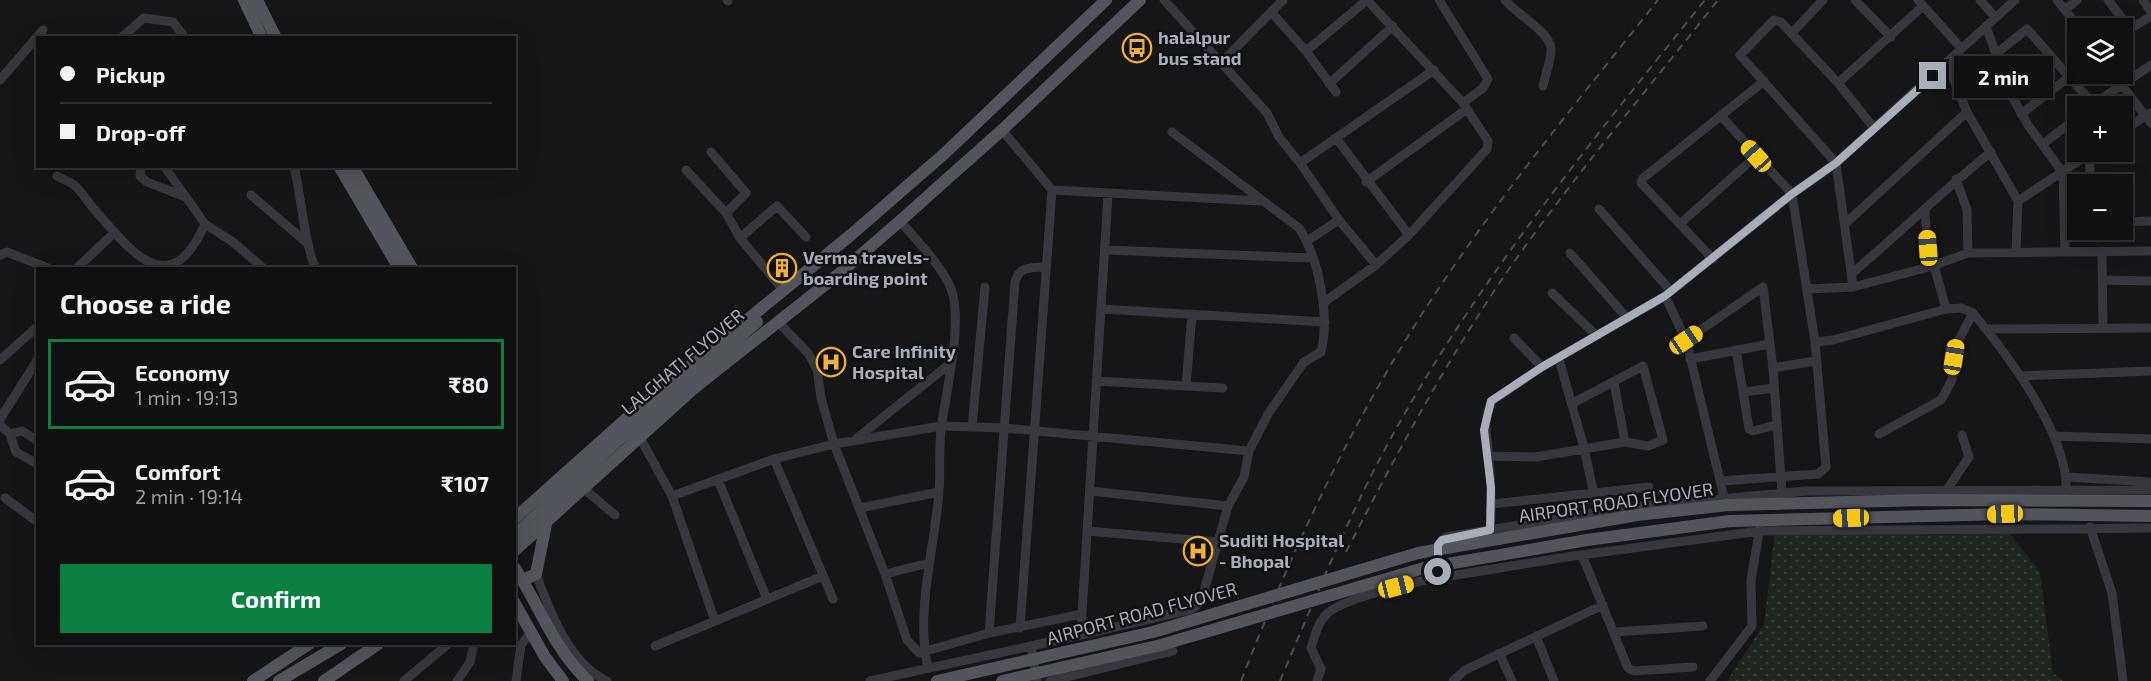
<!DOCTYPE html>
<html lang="en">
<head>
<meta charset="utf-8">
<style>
  body { margin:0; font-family:"Exo 2",sans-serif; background:#19191b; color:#f1f3f6; height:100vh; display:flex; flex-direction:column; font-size:22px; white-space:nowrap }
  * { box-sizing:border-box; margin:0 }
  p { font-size:20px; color:#9c9d9f }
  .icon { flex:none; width:33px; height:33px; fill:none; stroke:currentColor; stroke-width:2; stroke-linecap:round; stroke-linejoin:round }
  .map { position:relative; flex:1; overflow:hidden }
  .panel { position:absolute; left:36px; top:267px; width:480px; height:378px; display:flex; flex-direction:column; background:#101012; border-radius:0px; box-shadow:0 6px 24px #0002,0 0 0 2px #303032 }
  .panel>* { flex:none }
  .hud { position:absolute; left:36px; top:36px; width:480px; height:132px; border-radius:0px; box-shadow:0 6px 24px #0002,0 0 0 2px #303032; display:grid; align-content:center; height:132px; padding:0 24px; background:#101012 }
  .buttons { position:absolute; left:2067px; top:18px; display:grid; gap:12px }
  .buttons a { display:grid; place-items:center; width:66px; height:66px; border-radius:0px; background:#101012; box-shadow:0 6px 24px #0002,0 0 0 2px #303032; font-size:30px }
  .end { position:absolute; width:27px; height:27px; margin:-14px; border:8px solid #a8adb8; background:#111; box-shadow:0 0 0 3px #111 }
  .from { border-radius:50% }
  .bubble { position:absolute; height:42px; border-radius:0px; background:#101012; box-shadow:0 6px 24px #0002,0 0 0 2px #303032; font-size:20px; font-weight:700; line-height:42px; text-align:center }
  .car { position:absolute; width:18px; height:36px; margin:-18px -9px; border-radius:8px; box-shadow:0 0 4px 2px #0007; background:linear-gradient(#f5c518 24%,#345 0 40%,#f5c518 0 76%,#345 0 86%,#f5c518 0) }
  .hud b { display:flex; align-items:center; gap:21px; height:57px; font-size:22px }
  .hud b+b { border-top:2px solid #303032 }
  .hud i { width:15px; height:15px; background:#f1f3f6 }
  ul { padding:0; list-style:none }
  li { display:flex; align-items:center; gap:18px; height:90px; margin:0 12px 9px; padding:0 12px; border:3px solid transparent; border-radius:0px }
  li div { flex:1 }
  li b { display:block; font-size:22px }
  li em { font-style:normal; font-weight:700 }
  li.selected { border-color:#0b8043 }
  li>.icon { width:54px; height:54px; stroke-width:1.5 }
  h2 { padding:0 24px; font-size:27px; line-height:72px }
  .action { display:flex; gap:12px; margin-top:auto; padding:12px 24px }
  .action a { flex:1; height:69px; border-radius:0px; background:#0b8043; color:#fff; font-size:24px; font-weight:700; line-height:69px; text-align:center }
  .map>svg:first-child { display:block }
  .grass { fill:url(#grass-dots) }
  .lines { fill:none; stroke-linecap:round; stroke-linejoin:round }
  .minor { stroke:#37383d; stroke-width:9 }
  .major { stroke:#53555c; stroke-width:12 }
  .rail { stroke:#4a4c52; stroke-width:2; stroke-dasharray:8 6; stroke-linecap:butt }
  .major-bridge { stroke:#53555c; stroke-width:12 }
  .route { stroke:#a8adb8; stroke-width:8 }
  .labels { text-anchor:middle; stroke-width:5; stroke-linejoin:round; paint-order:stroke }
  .poi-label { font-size:18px; font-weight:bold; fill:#a8adb8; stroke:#111113; text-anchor:start }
  .street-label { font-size:18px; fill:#a8adb8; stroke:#111113 }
</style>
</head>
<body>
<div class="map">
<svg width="2151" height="681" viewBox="0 0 2151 681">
  <defs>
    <pattern id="grass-dots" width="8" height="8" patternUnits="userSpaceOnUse" patternTransform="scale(1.5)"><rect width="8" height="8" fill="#1e261f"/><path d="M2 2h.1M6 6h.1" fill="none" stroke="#3c433d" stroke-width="1.8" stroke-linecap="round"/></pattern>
  </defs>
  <rect width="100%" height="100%" fill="#161618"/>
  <!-- grass -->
  <path class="grass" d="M1775,531L2009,533L2040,572L2053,673L2063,681H1727L1764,624Z"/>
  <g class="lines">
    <!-- minor -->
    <path class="minor" d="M727,0L728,1
      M1164,0L1267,113L1279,137L1300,163L1339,220L1376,265
      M1283,0L1271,12L1306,51L1336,92
      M1439,0L1488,79L1483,88L1463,103
      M1505,0C1517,15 1548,30 1551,48C1552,59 1545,75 1543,86
      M1855,0L1891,37
      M1918,0L1961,48
      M1980,0L1995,17
      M2057,0L2079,28
      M2108,0L2130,29L2151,16
      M2143,0L2151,12
      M2065,10L2077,0
      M1986,26L2009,91L2028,125L2063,173L2065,252
      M1792,33L1823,0
      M121,38L144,18L173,22L185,38
      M1306,51L1367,0L1463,103L1488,141L1487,149L1409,235L1376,265L1323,303
      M1996,54L2027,29L2094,105
      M1221,63L1271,12
      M1947,63L1967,112L2018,201L2016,252
      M2113,74L2151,123
      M0,80L43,30
      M1838,83L1923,6
      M1329,84L1393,26
      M2091,106L2151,65
      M2021,114L2069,77
      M1002,130L1052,190L1020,628
      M2122,131L2150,113
      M1336,138L1409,235
      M2043,144L2078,117
      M711,152L746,193L726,213
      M2089,153L2091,184
      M1300,163L1434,70
      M141,166L140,176L147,182L186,197
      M294,166C302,201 303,235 315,268
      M686,170L726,213L740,238L783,290
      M57,176C62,179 68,181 73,184C81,190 87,201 94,209C132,253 170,303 205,224L164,166
      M1956,179L1967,210L1968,253
      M1366,182L1467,109
      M1052,190L1261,201
      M251,195L306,242
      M2018,201L2092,152
      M1599,209L1670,290
      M1925,211L1929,267
      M900,221C916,240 948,272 953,295C961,330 947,387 942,422C938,445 941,468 939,491C935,547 915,612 928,668
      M2122,222L2151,221
      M1681,223L1756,156
      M1846,223L1967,112
      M2065,223L2078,222
      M205,224L233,242L263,268
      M740,238L777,206L806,237
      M1307,241L1339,220
      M1105,250L1312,258
      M2102,251L2103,326
      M1570,253L1627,318
      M0,255L7,252L48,268
      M1713,259L1641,183L1642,179L1764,81
      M1934,265L1946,309
      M77,268L114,233
      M1851,274C1899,234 1943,190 1991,152
      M2102,280L2151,281
      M1853,287L1836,163L1740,55L1774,20L1781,22L1838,83L1874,128
      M1807,289L1853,287L1929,267L1968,253L2151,251
      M1552,293L1596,335
      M1665,296L1686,340L1724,497
      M1101,309L1325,322
      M778,322L808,353L817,369L821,398L834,444L885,574L907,640L919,653L989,633L1082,614L1081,635L1192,609L1201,602L1228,506L1244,477L1249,451L1268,414L1304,362L1321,352C1330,316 1319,259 1299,228L1172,132
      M1986,329L2151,328
      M1514,338L1542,367
      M1686,340L1763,287L1773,368L1782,493
      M1815,342L1833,340L1946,309L1961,308L1973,313C2007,354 2070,437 2066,492
      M1736,350L1743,392
      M1559,359L1584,448L1598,513
      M1690,359L1770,344
      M0,360L38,326
      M1773,368L1815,361
      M2020,376L2151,371
      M1096,381L1223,388
      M1614,383L1625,442
      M1186,386L1192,314
      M1774,388L1743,392L1749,429L1753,431L1776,425
      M0,419L38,359
      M0,425L10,434L22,431L38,441
      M972,427L985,287
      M10,434L16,452L34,462H38
      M1879,434L1941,400L1952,380L1956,345L1973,313
      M639,436L672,496L715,621
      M2055,436L2151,439
      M857,438L951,363
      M1489,456L1536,457L1625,442L1648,446L1663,440L1643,366L1573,403
      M774,459L833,599
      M2067,477L2151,482
      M718,480L767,599
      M1721,481L1818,474L1826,467L1815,342L1792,194L1722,117
      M583,488L615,515
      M2151,490L1807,491L1630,507L1446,537L1438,545V572L1444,577L1573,556L1760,531L2151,528
      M1091,491L1228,506
      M1946,491L1969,457L1962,435
      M672,496L774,459L834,444L941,426L1005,428L1249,451
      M5,498L35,520L38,516
      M1492,504L1649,487
      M860,508L939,492
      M2090,527L2112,593L2123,681
      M1490,530C1492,507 1491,484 1489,460C1488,438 1481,422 1492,401L1542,367L1665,296L1792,194L1836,163L2015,0
      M1087,531L1217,542
      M1582,555L1628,668L1634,671L1693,667
      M536,574C550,611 569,664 607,681
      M885,574L929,563
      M1082,614L1108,195
      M1615,632L1703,626
      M989,633L1015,282C1019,266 1031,268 1045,267
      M1536,636L1554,681
      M655,646L823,576
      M1031,646L1081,635
      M1499,653L1512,681
      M404,681L448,644
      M457,681L470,662L474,644
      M516,681L521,645L531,632
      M870,681L1031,646L1037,681
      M1050,681L1173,651
      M1317,681L1321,669L1311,648C1315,635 1318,621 1329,612C1346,598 1420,580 1444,577
      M1453,681L1465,670L1603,605
      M1710,681L1752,626L1751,580L1760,527"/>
    <!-- major -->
    <path class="major" d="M244,0L262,38
      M257,0L276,38
      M339,166L399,268
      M352,166L412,268
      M1729,505L1926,500L2151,501
      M514,519L626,419L852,234L944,154L1106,0
      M1730,521L2005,514L2151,516
      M514,536L616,442L757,322
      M514,551L693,389L840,273L900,221L1002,130L1140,0
      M514,567C540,606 553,648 588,681
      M523,580L536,574L546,524
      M514,602L545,657L563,681
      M253,681L309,644
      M279,681L341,644
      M324,681L378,644"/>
    <!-- rail -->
    <path class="rail" d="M1346,552C1396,455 1447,359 1509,269C1574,176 1648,89 1718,0
      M1241,681C1297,536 1365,394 1454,266C1517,174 1589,87 1658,0
      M1280,681C1310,610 1339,539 1374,470C1462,299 1585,149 1705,0"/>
    <!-- major-bridge -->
    <path class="major-bridge" d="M937,681L1153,632L1418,553L1637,515L1729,505
      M1002,681L1161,645L1424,568L1587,540L1730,521"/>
  </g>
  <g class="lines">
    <!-- route -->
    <path class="route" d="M1438,572V545L1442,540L1490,530L1491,488L1484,430L1491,401L1542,367L1665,296L1792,194L1836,163L1933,76"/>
  </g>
  <!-- icons -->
  <defs>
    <g id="bus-ring" transform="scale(1.5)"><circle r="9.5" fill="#111113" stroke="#f2b134" stroke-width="1.5"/><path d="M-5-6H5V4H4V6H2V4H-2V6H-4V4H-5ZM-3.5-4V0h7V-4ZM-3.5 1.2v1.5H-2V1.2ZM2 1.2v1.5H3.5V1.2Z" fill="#f2b134"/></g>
    <g id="building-ring" transform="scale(1.5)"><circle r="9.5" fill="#111113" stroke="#f2b134" stroke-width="1.5"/><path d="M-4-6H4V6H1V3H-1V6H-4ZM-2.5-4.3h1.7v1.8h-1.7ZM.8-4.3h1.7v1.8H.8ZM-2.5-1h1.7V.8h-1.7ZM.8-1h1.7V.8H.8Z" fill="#f2b134"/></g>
    <g id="hospital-ring" transform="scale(1.5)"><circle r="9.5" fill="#111113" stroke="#f2b134" stroke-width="1.5"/><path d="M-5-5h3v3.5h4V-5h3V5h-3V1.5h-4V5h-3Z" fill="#f2b134"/></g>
  </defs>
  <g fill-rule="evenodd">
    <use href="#bus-ring" x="1137" y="48"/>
    <use href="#building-ring" x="782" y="268"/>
    <use href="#hospital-ring" x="831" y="362"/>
    <use href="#hospital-ring" x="1198" y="551"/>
  </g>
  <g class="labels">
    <!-- poi labels -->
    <g class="poi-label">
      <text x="1158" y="44">halalpur<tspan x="1158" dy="21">bus stand</tspan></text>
      <text x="803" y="264">Verma travels-<tspan x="803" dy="21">boarding point</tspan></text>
      <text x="852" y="358">Care Infinity<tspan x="852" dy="21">Hospital</tspan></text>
      <text x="1219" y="547">Suditi Hospital<tspan x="1219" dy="21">- Bhopal</tspan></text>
    </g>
    <!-- street labels -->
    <g class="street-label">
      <text transform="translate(683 362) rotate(-40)" y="6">LALGHATI FLYOVER</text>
      <text transform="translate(1616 503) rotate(-8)" y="6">AIRPORT ROAD FLYOVER</text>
      <text transform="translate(1142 614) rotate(-15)" y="6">AIRPORT ROAD FLYOVER</text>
    </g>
  </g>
</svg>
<div class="buttons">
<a><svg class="icon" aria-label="layers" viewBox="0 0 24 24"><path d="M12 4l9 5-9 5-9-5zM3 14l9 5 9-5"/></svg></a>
<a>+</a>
<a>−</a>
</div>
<i class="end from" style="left:1438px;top:572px"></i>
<i class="end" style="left:1933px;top:76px"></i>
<div class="bubble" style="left:1954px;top:56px;width:99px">2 min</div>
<i class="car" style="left:1756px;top:156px;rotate:318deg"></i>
<i class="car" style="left:1928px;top:248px;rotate:356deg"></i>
<i class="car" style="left:1686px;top:340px;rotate:56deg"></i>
<i class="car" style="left:1954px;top:357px;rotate:9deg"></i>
<i class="car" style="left:2005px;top:514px;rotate:268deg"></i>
<i class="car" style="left:1851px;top:518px;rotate:268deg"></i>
<i class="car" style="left:1396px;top:587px;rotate:76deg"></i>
<div class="hud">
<b><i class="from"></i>Pickup</b>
<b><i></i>Drop-off</b>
</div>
<section class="panel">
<h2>Choose a ride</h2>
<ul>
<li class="selected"><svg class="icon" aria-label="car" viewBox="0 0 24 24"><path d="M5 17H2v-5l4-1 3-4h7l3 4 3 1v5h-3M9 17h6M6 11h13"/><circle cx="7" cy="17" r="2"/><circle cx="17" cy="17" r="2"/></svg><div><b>Economy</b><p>1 min · 19:13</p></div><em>₹80</em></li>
<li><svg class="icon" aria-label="car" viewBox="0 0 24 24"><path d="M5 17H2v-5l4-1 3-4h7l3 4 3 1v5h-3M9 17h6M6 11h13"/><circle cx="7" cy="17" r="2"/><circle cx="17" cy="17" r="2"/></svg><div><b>Comfort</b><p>2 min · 19:14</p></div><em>₹107</em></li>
</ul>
<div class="action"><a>Confirm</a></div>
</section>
</div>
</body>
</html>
